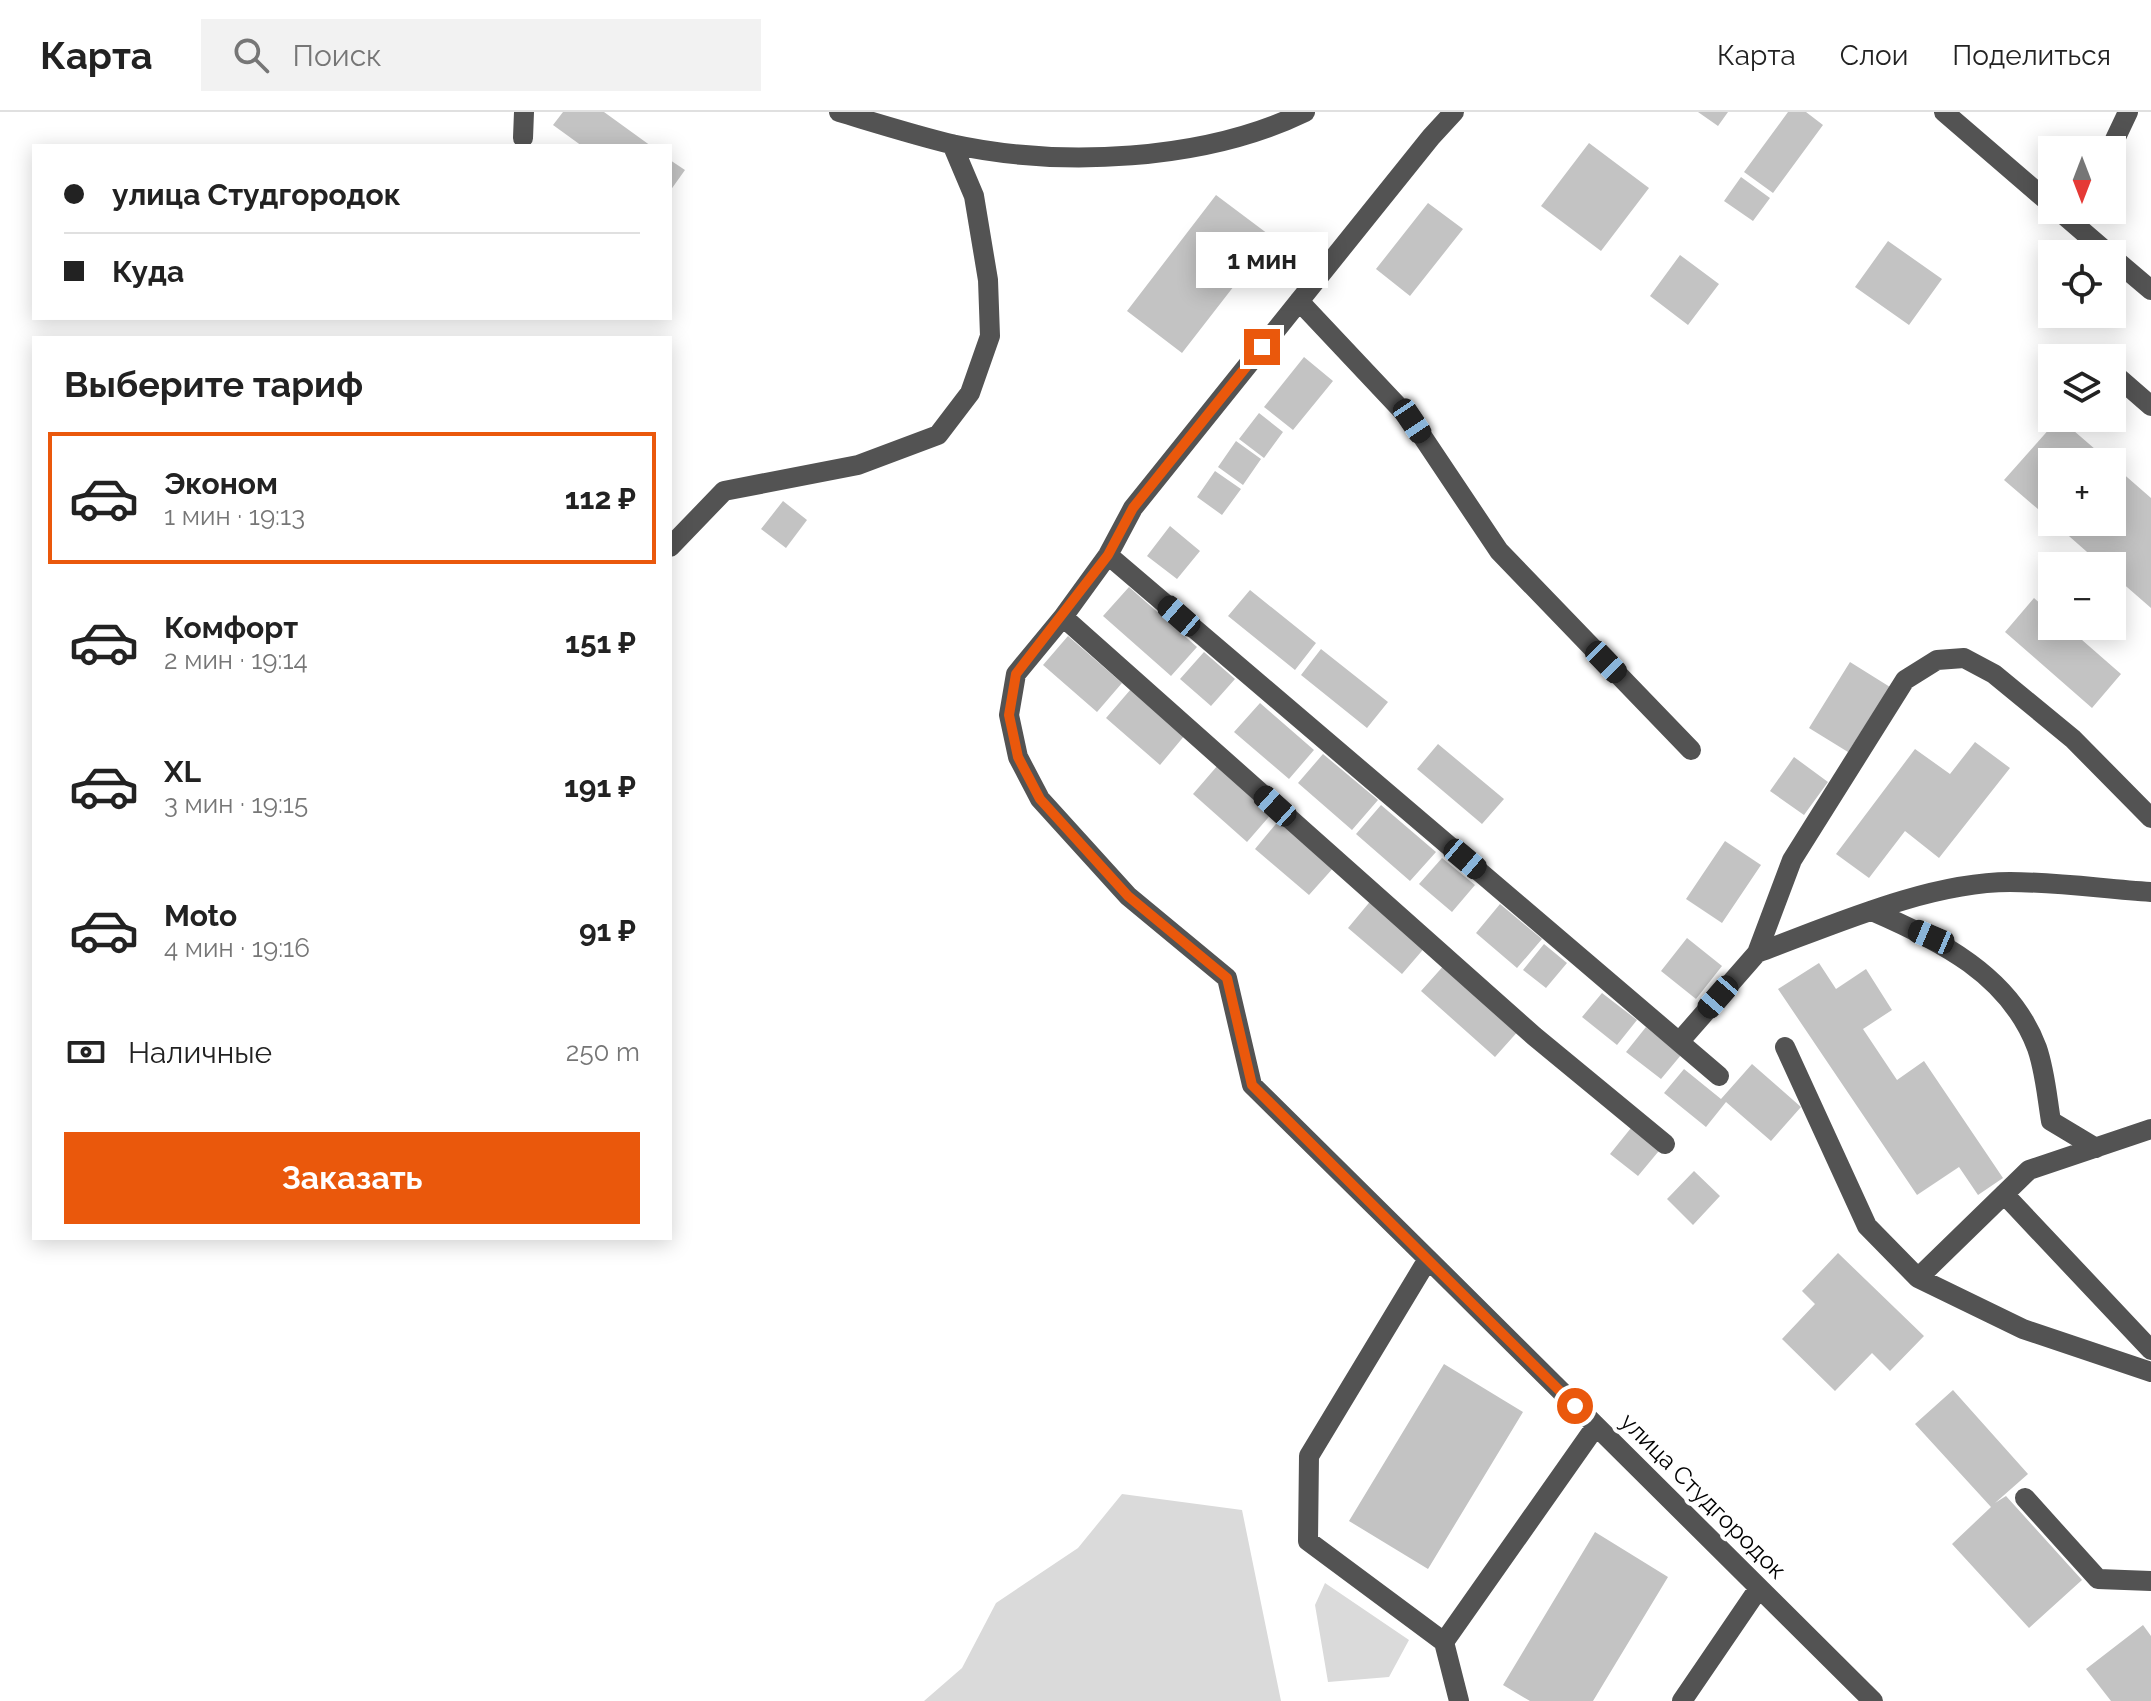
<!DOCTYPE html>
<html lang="ru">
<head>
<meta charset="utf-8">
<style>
  body { margin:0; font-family:Raleway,sans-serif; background:#f2f2f2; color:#222; height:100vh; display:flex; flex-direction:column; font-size:30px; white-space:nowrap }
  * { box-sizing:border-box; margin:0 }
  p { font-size:26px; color:#767676 }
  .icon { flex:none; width:44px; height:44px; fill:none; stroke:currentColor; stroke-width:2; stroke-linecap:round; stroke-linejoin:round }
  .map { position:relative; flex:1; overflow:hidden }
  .sheet { position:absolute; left:32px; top:224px; width:640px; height:904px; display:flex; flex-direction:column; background:#fff; border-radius:0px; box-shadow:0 4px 20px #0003 }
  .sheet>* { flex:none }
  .guide { position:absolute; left:32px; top:32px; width:640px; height:176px; border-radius:0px; box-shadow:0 4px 20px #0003; display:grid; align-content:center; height:176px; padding:0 32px; background:#fff }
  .needle { width:52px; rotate:180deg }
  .controls { position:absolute; left:2038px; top:24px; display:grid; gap:16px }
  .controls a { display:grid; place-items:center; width:88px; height:88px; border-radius:0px; background:#fff; box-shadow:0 4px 20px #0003; font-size:40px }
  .end { position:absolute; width:36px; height:36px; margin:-18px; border:10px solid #ea580c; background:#fff; box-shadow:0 0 0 4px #fff }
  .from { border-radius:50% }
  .bubble { position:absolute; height:56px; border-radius:0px; background:#fff; box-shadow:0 4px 20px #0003; font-size:26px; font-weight:700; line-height:56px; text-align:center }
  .car { position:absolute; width:24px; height:48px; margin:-24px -12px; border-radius:10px; box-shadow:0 0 6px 2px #0007; background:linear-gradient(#222 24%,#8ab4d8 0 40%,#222 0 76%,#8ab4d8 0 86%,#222 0) }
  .guide b { display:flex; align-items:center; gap:28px; height:76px; font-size:30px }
  .guide b+b { border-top:2px solid #e0e0e0 }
  .guide i { width:20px; height:20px; background:#222 }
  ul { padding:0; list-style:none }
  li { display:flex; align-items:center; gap:24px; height:132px; margin:0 16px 12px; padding:0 16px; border:4px solid transparent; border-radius:0px }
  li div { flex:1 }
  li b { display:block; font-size:30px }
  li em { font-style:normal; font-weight:700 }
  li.on { border-color:#ea580c }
  li>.icon { width:72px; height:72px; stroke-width:1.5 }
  h2 { padding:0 32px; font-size:36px; line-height:96px }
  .pay { display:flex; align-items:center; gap:20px; height:88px; padding:0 32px; font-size:30px }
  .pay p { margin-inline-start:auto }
  .action { display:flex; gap:16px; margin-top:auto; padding:16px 32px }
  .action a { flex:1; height:92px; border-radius:0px; background:#ea580c; color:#fff; font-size:32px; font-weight:700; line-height:92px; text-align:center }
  header { display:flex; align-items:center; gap:48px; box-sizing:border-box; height:112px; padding:0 40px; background:#fff; border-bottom:2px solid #e0e0e0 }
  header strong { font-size:38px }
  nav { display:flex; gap:44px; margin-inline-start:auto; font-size:28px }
  .search { width:560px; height:72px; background:#f2f2f2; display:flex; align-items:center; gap:20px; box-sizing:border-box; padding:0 28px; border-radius:0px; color:#767676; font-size:30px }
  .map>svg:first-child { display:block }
  .green { fill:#dadada }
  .building { fill:#c3c3c3 }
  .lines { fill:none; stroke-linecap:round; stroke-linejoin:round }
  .minor { stroke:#535353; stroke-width:20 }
  .route { stroke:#ea580c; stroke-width:10 }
  .labels { text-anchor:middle; stroke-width:8; stroke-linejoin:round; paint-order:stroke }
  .street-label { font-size:24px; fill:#000; stroke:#fff }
</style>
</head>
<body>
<header>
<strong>Карта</strong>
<div class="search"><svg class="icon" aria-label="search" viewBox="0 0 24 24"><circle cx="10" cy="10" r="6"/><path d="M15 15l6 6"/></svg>Поиск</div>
<nav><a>Карта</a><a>Слои</a><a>Поделиться</a></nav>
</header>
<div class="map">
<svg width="2151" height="1589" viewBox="0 0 2151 1589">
  <rect width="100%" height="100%" fill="#fff"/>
  <!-- green -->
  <path class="green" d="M1122,1382L1242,1398L1281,1589H924L962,1556L996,1491L1078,1436Z
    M1325,1471L1409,1528L1389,1565L1328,1570L1315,1493Z"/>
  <!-- building -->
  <path class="building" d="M563,0H604L651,34H582L553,13Z
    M1698,0H1728L1718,14Z
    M1788,0H1806L1823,13L1773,81L1744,60Z
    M1589,31L1649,76L1601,139L1541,94Z
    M670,48L685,58L670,79Z
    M1741,65L1770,86L1753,109L1724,89Z
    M1216,83L1272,125L1182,241L1127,199Z
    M1428,91L1463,117L1410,184L1376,157Z
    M1888,129L1942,167L1909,213L1855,175Z
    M1680,143L1719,172L1688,213L1650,184Z
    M1304,245L1333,269L1293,318L1264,295Z
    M1259,301L1283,320L1264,346L1239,327Z
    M2059,306L2110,350H2052V409L2004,368Z
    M1236,329L1261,347L1243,373L1218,355Z
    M2112,352L2151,386V496L2112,462V454H2103L2053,410H2112Z
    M1215,359L1241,377L1222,403L1197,385Z
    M783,389L807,408L786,436L761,417Z
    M1170,414L1200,439L1177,467L1147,444Z
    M1129,475L1197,535L1171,564L1103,504Z
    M1250,478L1316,531L1295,558L1228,504Z
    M2034,486L2052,502V514H2066L2121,562L2092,596L2005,520Z
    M1068,524L1122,571L1097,600L1043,553Z
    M1321,537L1388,590L1367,616L1301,563Z
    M1204,540L1235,567L1211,594L1180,567Z
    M1850,550L1890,575L1848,640L1809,616Z
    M1131,577L1185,623L1160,653L1106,606Z
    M1260,591L1314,638L1289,667L1234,620Z
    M1975,630L2010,656L1939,746L1905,719L1869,766L1836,742L1915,637L1950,662Z
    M1438,632L1504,687L1482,712L1417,657Z
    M1323,642L1378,688L1352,718L1298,671Z
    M1794,645L1828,670L1804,703L1770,679Z
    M1218,653L1273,700L1247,730L1193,682Z
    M1381,693L1436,740L1410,769L1356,722Z
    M1280,707L1335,754L1309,783L1255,737Z
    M1725,729L1761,753L1722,811L1686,787Z
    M1442,746L1475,773L1452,800L1419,772Z
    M1373,786L1427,833L1402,862L1348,816Z
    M1500,792L1542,827L1517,856L1476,821Z
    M1687,826L1722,854L1696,887L1661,859Z
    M1544,832L1567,851L1546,876L1523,858Z
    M1446,851L1520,917L1495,945L1421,879Z
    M1819,851L1836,877L1866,857L1892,898L1863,917L1897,968L1924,949L2003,1066L1978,1083L1959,1055L1917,1083L1778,877Z
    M1602,881L1637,908L1617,933L1582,905Z
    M1646,915L1681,943L1661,967L1626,940Z
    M1752,952L1801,995L1771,1029L1726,990L1706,1015L1664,981L1684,957L1721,987Z
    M1635,1011L1663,1034L1638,1064L1610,1042Z
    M1694,1059L1720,1084L1693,1113L1667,1087Z
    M1838,1141L1924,1224L1890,1259L1872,1241L1835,1279L1782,1227L1815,1192L1802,1179Z
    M1444,1252L1523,1300L1428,1457L1349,1409Z
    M1953,1278L2028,1362L1995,1391L2006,1384L2082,1468L2029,1516L1952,1432L1991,1395L1915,1312Z
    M1595,1420L1668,1465L1593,1589H1530L1503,1573Z
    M2143,1513L2151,1524V1589H2111L2086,1557Z"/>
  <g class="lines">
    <!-- minor -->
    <path class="minor" d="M839,0C876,11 914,23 951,32C1061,56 1204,49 1305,0
      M1454,0L1431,25L1133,396L1108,443L1063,505L1534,924L1665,1032
      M1944,0L2052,93
      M523,26L524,0
      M2110,38L2128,0
      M2058,98L2109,142
      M2112,145L2151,178
      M1299,189L1412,309L1499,439L1691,638
      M2120,267L2151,294
      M670,435L724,379L858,353L938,323L970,281L990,224L988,168L974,84L952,32
      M1108,443L1719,964
      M1063,505L1016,562L1009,603L1018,645L1040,687L1128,784L1227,866L1252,973L1428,1147L1309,1344L1308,1429L1444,1530L1459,1589
      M1872,799C1939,828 2010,863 2037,936C2045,959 2047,985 2051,1009L2096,1036
      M1757,841C1833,813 1929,770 2010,770C2057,770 2104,777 2151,780
      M1680,929L1757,841L1792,748L1905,568L1937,548L1964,546L1994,562L2073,627L2151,706
      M1785,935L1867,1114L1918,1166L2023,1217L2151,1260
      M2004,1082L2151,1238
      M1428,1147L1873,1589
      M1918,1166L2029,1058L2151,1017
      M2025,1386L2098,1467L2151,1469
      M1444,1530L1596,1314
      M1682,1589L1759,1476"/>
  </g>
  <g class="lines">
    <!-- route -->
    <path class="route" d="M1262,235L1133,396L1108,443L1016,562L1009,603L1018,645L1040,687L1128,784L1227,866L1252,973L1575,1294"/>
  </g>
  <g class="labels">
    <!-- street labels -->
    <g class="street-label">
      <text transform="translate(1703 1384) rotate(45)" y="8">улица Студгородок</text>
    </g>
  </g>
</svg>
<div class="controls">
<a><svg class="needle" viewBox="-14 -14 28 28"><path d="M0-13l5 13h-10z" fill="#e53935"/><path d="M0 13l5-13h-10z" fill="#767676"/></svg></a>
<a><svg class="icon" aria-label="locate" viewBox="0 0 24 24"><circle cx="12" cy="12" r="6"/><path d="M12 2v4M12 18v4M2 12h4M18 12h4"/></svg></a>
<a><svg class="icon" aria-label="layers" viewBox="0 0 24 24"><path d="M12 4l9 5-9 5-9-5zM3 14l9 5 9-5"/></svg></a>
<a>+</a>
<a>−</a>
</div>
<i class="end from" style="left:1575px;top:1294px"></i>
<i class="end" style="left:1262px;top:235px"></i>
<div class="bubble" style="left:1196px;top:120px;width:132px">1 мин</div>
<i class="car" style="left:1412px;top:309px;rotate:146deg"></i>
<i class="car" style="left:1179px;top:504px;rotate:311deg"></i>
<i class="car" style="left:1606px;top:550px;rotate:136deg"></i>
<i class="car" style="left:1275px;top:694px;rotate:312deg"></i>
<i class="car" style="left:1465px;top:747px;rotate:130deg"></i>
<i class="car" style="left:1931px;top:825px;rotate:293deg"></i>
<i class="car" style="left:1718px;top:885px;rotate:221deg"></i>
<div class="guide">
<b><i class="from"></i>улица Студгородок</b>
<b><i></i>Куда</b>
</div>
<section class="sheet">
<h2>Выберите тариф</h2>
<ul>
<li class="on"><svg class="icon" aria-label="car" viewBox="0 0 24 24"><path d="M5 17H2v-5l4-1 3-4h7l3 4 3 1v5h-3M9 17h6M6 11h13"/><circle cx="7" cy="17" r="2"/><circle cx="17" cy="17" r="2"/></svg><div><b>Эконом</b><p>1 мин · 19:13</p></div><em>112 ₽</em></li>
<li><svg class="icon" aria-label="car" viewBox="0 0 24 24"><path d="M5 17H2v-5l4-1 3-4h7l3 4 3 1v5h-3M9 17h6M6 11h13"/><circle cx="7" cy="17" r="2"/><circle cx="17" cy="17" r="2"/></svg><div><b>Комфорт</b><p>2 мин · 19:14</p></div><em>151 ₽</em></li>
<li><svg class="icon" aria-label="car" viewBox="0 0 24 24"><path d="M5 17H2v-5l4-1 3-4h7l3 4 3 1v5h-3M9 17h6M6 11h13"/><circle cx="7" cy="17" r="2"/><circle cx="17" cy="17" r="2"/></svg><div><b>XL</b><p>3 мин · 19:15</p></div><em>191 ₽</em></li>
<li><svg class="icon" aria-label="car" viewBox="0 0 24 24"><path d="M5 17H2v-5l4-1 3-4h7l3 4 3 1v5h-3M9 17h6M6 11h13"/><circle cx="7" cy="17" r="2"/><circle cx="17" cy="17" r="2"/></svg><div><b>Moto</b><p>4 мин · 19:16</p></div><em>91 ₽</em></li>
</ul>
<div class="pay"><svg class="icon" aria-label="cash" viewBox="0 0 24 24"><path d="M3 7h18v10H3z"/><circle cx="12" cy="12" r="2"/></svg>Наличные<p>250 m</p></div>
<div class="action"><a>Заказать</a></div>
</section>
</div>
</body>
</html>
